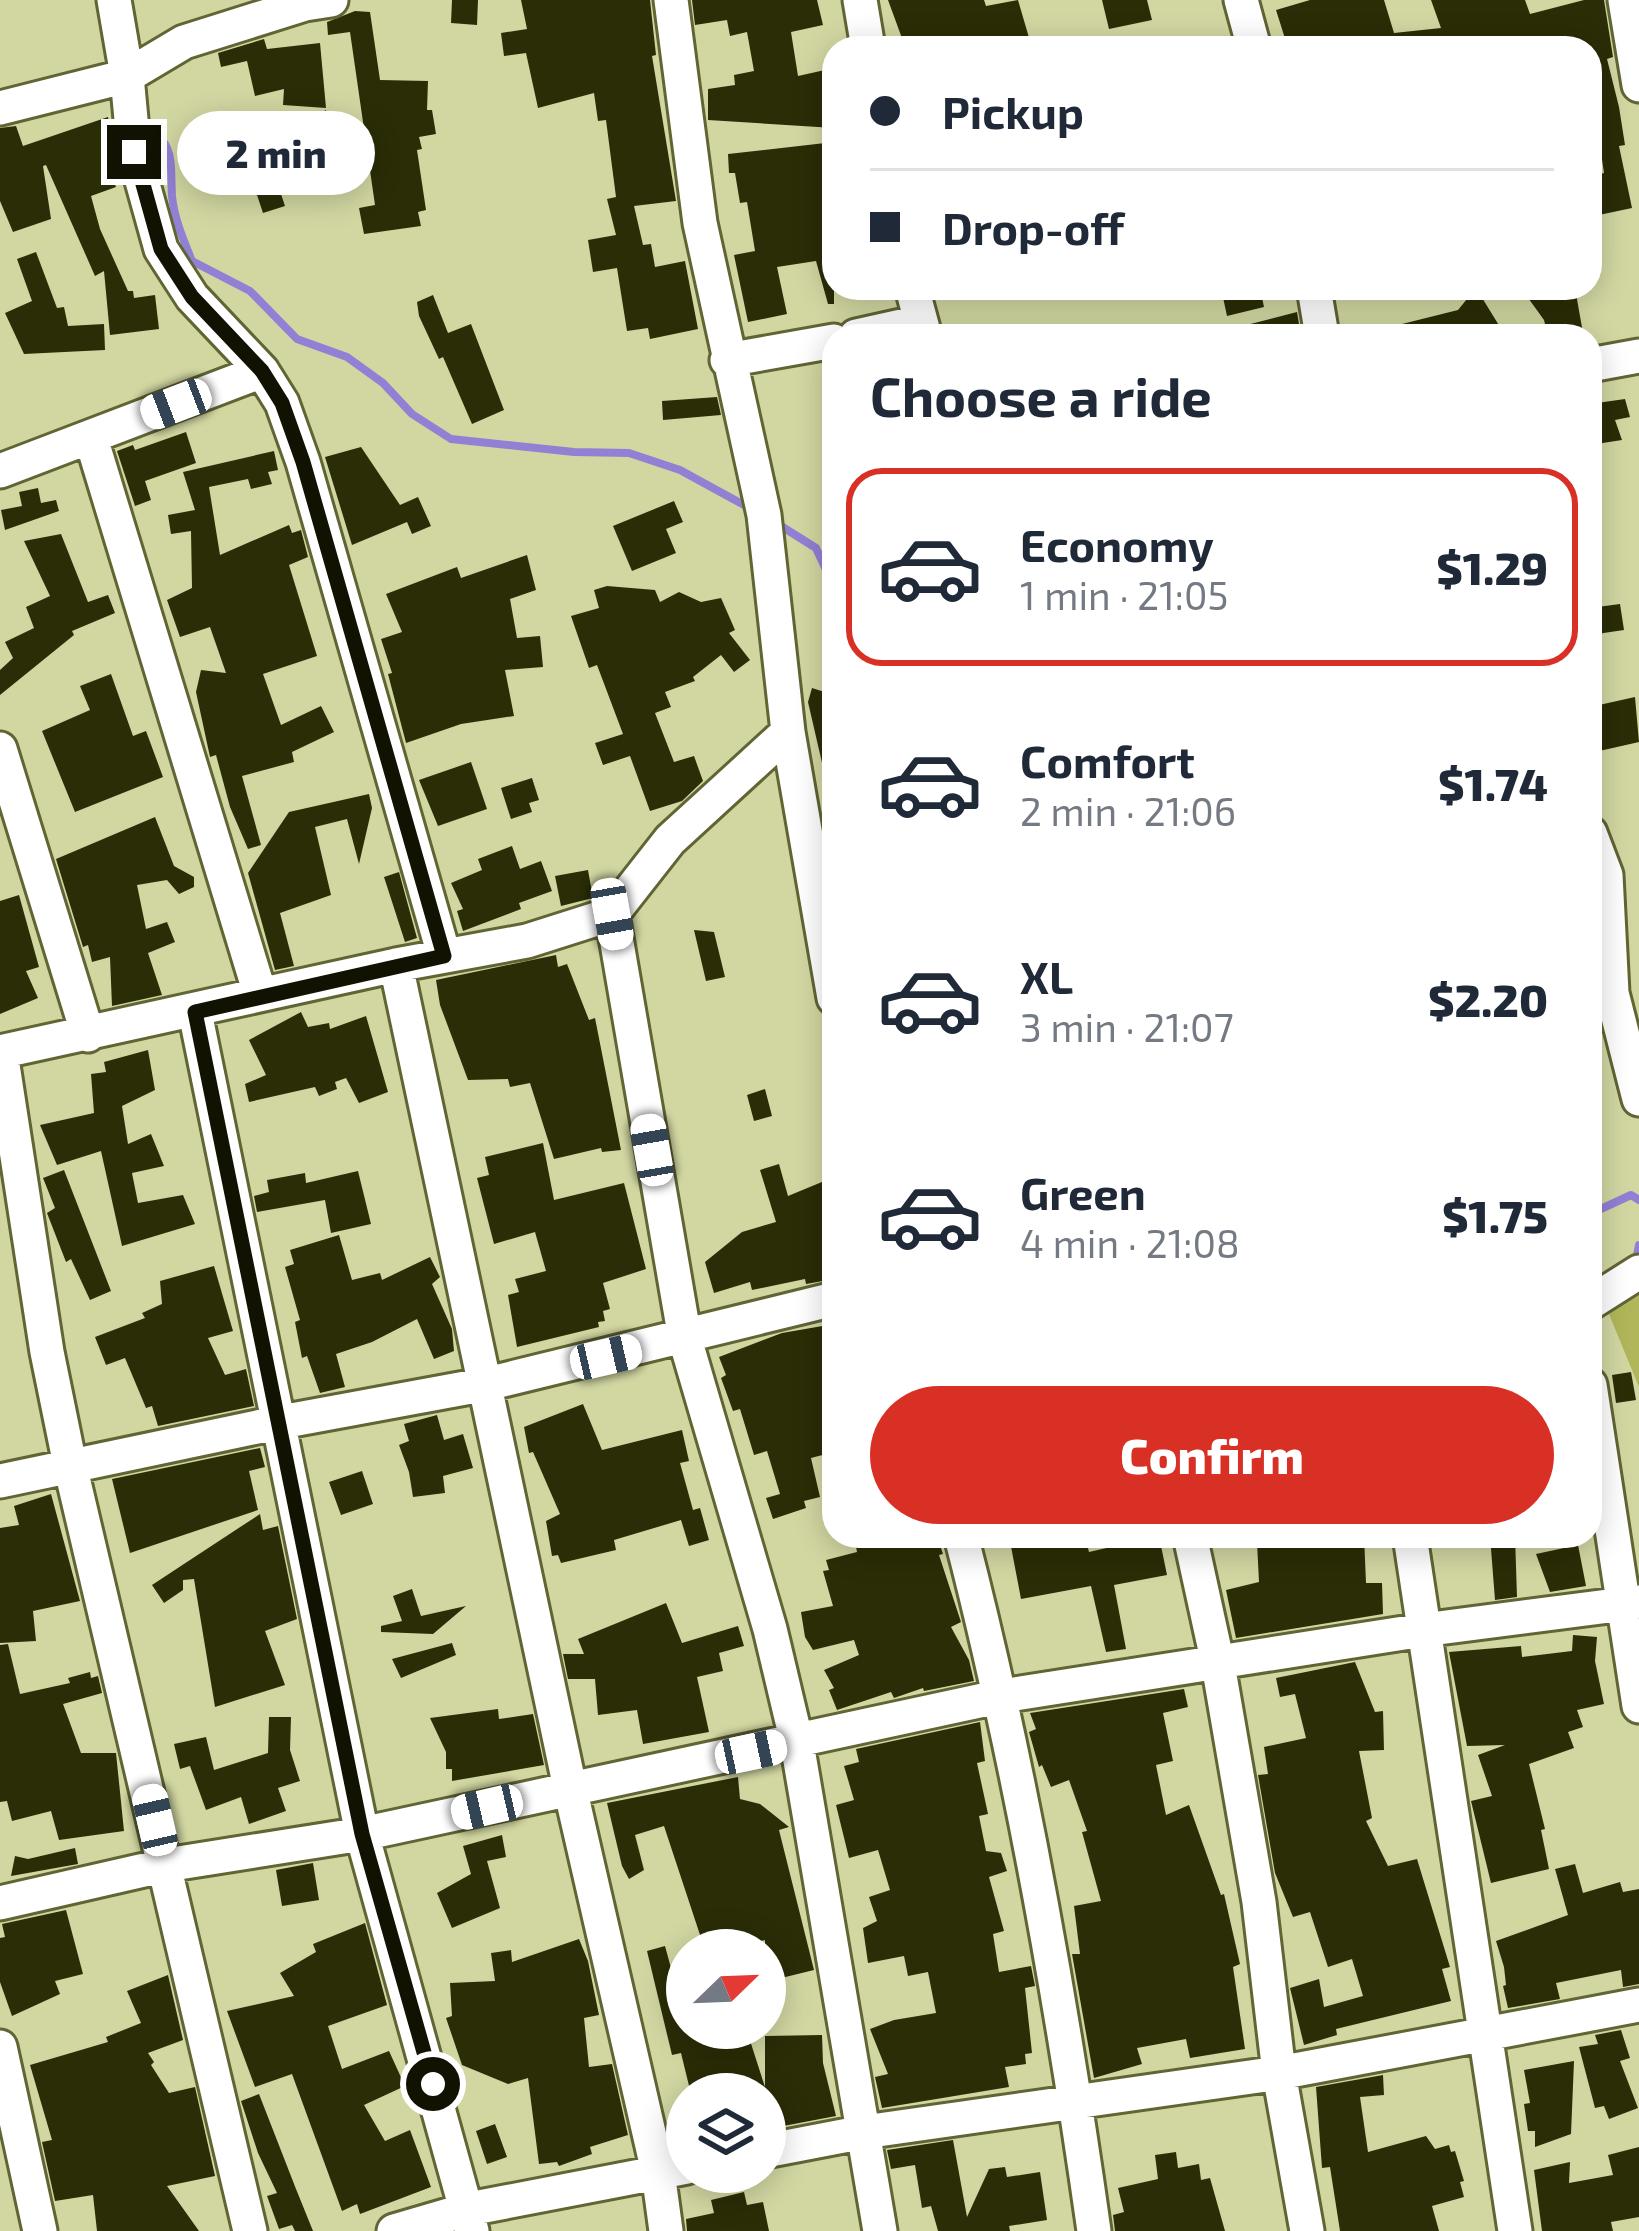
<!DOCTYPE html>
<html lang="en">
<head>
<meta charset="utf-8">
<style>
  body { margin:0; font-family:"Exo 2",sans-serif; background:#f2f2f3; color:#1f2937; height:100vh; display:flex; flex-direction:column; font-size:45px; white-space:nowrap }
  * { box-sizing:border-box; margin:0 }
  p { font-size:39px; color:#747a83 }
  .icon { flex:none; width:66px; height:66px; fill:none; stroke:currentColor; stroke-width:2; stroke-linecap:round; stroke-linejoin:round }
  .map { position:relative; flex:1; overflow:hidden }
  .drawer { position:absolute; left:822px; top:324px; width:780px; height:1224px; display:flex; flex-direction:column; background:#fff; border-radius:36px; box-shadow:0 6px 30px #0003 }
  .drawer>* { flex:none }
  .top-card { position:absolute; left:822px; top:36px; width:780px; height:264px; border-radius:36px; box-shadow:0 6px 30px #0003; display:grid; align-content:center; height:264px; padding:0 48px; background:#fff }
  .needle { width:78px; rotate:67deg }
  .buttons { position:absolute; left:666px; top:1929px; display:grid; gap:24px }
  .buttons a { display:grid; place-items:center; width:120px; height:120px; border-radius:50%; background:#fff; box-shadow:0 6px 30px #0003; font-size:60px }
  .end { position:absolute; width:54px; height:54px; margin:-27px; border:15px solid #121202; background:#fff; box-shadow:0 0 0 6px #fff }
  .from { border-radius:50% }
  .bubble { position:absolute; height:84px; border-radius:42px; background:#fff; box-shadow:0 6px 30px #0003; font-size:39px; font-weight:800; line-height:84px; text-align:center }
  .car { position:absolute; width:36px; height:72px; margin:-36px -18px; border-radius:15px; box-shadow:0 0 9px 3px #0007; background:linear-gradient(#fff 24%,#345 0 40%,#fff 0 76%,#345 0 86%,#fff 0) }
  .top-card b { display:flex; align-items:center; gap:42px; height:114px; font-size:45px }
  .top-card b+b { border-top:3px solid #e0e1e3 }
  .top-card i { width:30px; height:30px; background:#1f2937 }
  ul { padding:0; list-style:none }
  li { display:flex; align-items:center; gap:36px; height:198px; margin:0 24px 18px; padding:0 24px; border:6px solid transparent; border-radius:36px }
  li div { flex:1 }
  li b { display:block; font-size:45px }
  li em { font-style:normal; font-weight:800 }
  li.current { border-color:#d93025 }
  li>.icon { width:108px; height:108px; stroke-width:1.5 }
  h2 { padding:0 48px; font-size:54px; line-height:144px }
  .cta { display:flex; gap:24px; margin-top:auto; padding:24px 48px }
  .cta a { flex:1; height:138px; border-radius:72px; background:#d93025; color:#fff; font-size:48px; font-weight:800; line-height:138px; text-align:center }
  .map>svg:first-child { display:block }
  .green { fill:#b0b659 }
  .lines { fill:none; stroke-linecap:round; stroke-linejoin:round }
  .stream { stroke:#9280d5; stroke-width:8 }
  .building { fill:#2b2d07 }
  .minor-casing { stroke:#616433; stroke-width:39 }
  .minor { stroke:#fff; stroke-width:33 }
  .route { stroke:#121202; stroke-width:15 }
</style>
</head>
<body>
<div class="map">
<svg width="1639" height="2231" viewBox="0 0 1639 2231">
  <rect width="100%" height="100%" fill="#d2d7a2"/>
  <!-- green -->
  <path class="green" d="M1639,1293V1387L1609,1314Z"/>
  <g class="lines">
    <!-- stream -->
    <path class="stream" d="M141,120C176,146 170,157 172,196C174,218 184,241 192,261L250,291L297,339L347,357L383,383L412,414L451,439L574,452L629,453L680,470L755,511
      M773,521L816,548L834,587
      M1590,1214L1631,1195L1639,1200
      M1635,1265L1639,1245"/>
  </g>
  <!-- building -->
  <path class="building" d="M452,0H478L477,25L451,23Z
    M521,0H650L656,55L652,56L676,201L634,206L643,245L651,244L655,267L685,261L698,329L650,339L648,328L627,331L617,268L593,272L588,240L616,235L607,199L616,197L606,120L598,121L594,93L538,108L526,53L504,56L501,33L527,29Z
    M692,0H817L823,25L791,32L798,76L834,68V128L708,120V89L735,85L734,75L754,71L747,32L730,36L727,20L695,25Z
    M888,0H984L986,6L1018,0L1032,48H921L917,36L903,41Z
    M1102,0H1147L1152,20L1109,29Z
    M1310,0H1384L1394,33L1441,28L1431,0H1525L1530,14L1584,0H1604L1613,57L1607,59L1619,107L1625,145L1619,146L1632,208L1599,215L1590,176L1604,173L1598,132L1590,133V48H1335L1334,39L1304,48H1288L1276,10Z
    M355,11L370,12L380,80L428,81L427,110H432L436,134L419,137L422,149L417,150L426,210L418,212L421,226L364,234L359,208L375,205L350,32L328,35L327,22Z
    M264,39L267,49L320,43L326,108L283,105L284,89L255,96L247,61L221,67L218,53Z
    M326,110L331,161L281,166L268,142Z
    M108,117L115,163L108,167L116,187L91,196L100,229L128,291H133L134,298L155,295L159,329L110,335L104,271L95,276L46,165L43,166L51,219L13,232L0,201V128L16,126L23,146Z
    M834,142V180L823,182L834,244V304H828L816,261L777,267L787,314L748,322L734,255L755,251L747,202L740,203L735,173H729L728,154Z
    M276,179L285,206L263,213L254,186Z
    M36,252L57,308L64,307L68,326L104,324L105,350L24,354L5,313L32,301L17,259Z
    M1221,288H1260L1264,307L1227,316Z
    M1476,288L1500,327L1486,336H1382V329L1458,310Z
    M1521,288H1575L1583,333L1548,336L1544,320Z
    M433,295L448,333L471,324L504,410L472,424L443,357L439,359L419,316L417,302Z
    M1297,312L1301,336H1232L1231,329Z
    M717,397L721,415L663,420L662,401Z
    M1625,399L1630,417L1615,420L1622,440L1590,445V404Z
    M186,432L196,463L145,481L151,500L135,506L117,451L133,445L135,450Z
    M361,447L400,505L418,497L431,526L412,534L407,522L352,545L325,457Z
    M274,451L278,470L268,472L272,484L251,489L248,479L209,487L220,555L289,525L292,533L301,530L308,557L289,565L317,656L263,674L281,725L321,706L334,732L292,752L294,762L242,776L261,845L248,849L230,807L216,755L210,757L196,692L201,670L226,673L210,627L180,637L167,600L192,588L191,531L171,534L168,515L195,510L183,472Z
    M38,488L41,503L56,500L59,511L5,530L1,510L22,506L19,492Z
    M674,501L683,522L666,529L676,553L632,571L613,526Z
    M61,534L88,602L108,595L115,613L72,631L74,635L0,695V670L13,658L5,642L34,628L26,607L50,596L24,541Z
    M527,555L536,590L510,599L517,638L540,636L543,667L505,670L514,716L461,724L406,743L388,674L392,673L381,639L402,632L386,594L457,567L461,578Z
    M607,586L655,590L660,602L679,592L701,602L721,598L735,630L729,633L750,660L734,672L721,655L693,677L695,681L665,692L671,707L655,713L674,762L694,756L703,781L682,801L650,811L630,756L603,765L595,743L623,734L597,665L589,668L571,616L599,608L594,590Z
    M1620,604L1624,630L1590,635V608Z
    M111,674L133,736L146,731L163,777L75,812L42,731L90,710L80,686Z
    M812,688L834,695V779L826,780L808,702Z
    M1635,697L1639,742L1595,752L1590,707Z
    M471,762L487,809L438,826L419,780Z
    M532,778L539,800L529,803L532,812L511,819L501,788Z
    M369,794L372,808L359,864L347,819L315,827L331,895L280,913L294,966L275,970L248,873L289,812Z
    M155,817L174,866L194,877V887L179,894L167,880L137,885L146,929L167,922L175,942L148,953L162,995L112,1006L110,957L92,962L88,945L83,947L56,859Z
    M512,846L520,869L541,861L552,891L519,903L521,909L463,931L457,911L463,909L451,883L482,870L478,859Z
    M588,870L593,898L561,906L555,876Z
    M399,872L417,938L405,942L384,877Z
    M19,895L39,967L26,971L38,998L0,1014V901Z
    M694,930L714,932L725,977L706,981Z
    M556,955L558,967L567,964L589,1020L595,1018L621,1150L602,1152L601,1148L554,1159L530,1083L510,1087L508,1079L468,1080L440,1005L436,980Z
    M301,1012L308,1027L329,1023L330,1029L366,1016L388,1092L359,1103L346,1078L335,1082L337,1089L319,1096L315,1087L249,1102L245,1084L266,1075L249,1040Z
    M148,1050L155,1090L122,1106L128,1144L151,1134L164,1166L132,1173L138,1203L183,1195L195,1224L122,1246L101,1151L57,1165L40,1125L94,1113L91,1074L106,1072L104,1062Z
    M765,1089L772,1116L754,1121L747,1095Z
    M543,1143L554,1200L624,1183L646,1269L603,1283L610,1309L603,1311L605,1321L598,1322L599,1327L517,1347L508,1295L519,1292L515,1279L546,1271L535,1232L494,1244L477,1178L489,1175L485,1157Z
    M779,1164L788,1196L834,1177V1279L806,1284L805,1279L752,1290L750,1282L714,1293L705,1262L742,1232L776,1222L760,1170Z
    M64,1170L111,1291L90,1300L71,1259L66,1262L47,1213L55,1208L43,1178Z
    M358,1171L371,1224L331,1233L325,1200L257,1212L254,1196L269,1192L267,1180L305,1173L306,1183Z
    M339,1235L352,1280L380,1273L382,1280L430,1257L440,1277L432,1284L452,1329L454,1351L434,1359L417,1319L372,1342L336,1354L345,1387L320,1393L307,1356L302,1358L295,1322L300,1320L285,1267L294,1264L290,1250Z
    M214,1266L233,1331L208,1338L225,1375L246,1369L254,1406L158,1426L152,1406L146,1408L125,1358L106,1365L95,1337L145,1318L142,1313L162,1304L160,1281Z
    M834,1324V1452L811,1458L820,1497L804,1501L806,1508L773,1519L766,1498L780,1494L767,1451L754,1455L740,1409L733,1411L721,1378L726,1375L719,1357L782,1333Z
    M1631,1372L1636,1400L1616,1403L1612,1375Z
    M583,1404L602,1450L682,1430L689,1461L680,1463L693,1510L700,1508L709,1540L689,1546L681,1520L614,1540L616,1550L561,1563L558,1555L552,1556L546,1521L560,1514L533,1452L529,1453L524,1427Z
    M437,1415L444,1440L463,1434L473,1468L443,1476L445,1493L413,1497L409,1472L399,1445L409,1441L404,1424Z
    M260,1448L265,1467L249,1471L258,1510L130,1553L112,1479Z
    M362,1471L373,1504L341,1515L329,1482Z
    M51,1494L80,1601L33,1611L36,1641L0,1643V1528L19,1525L14,1506Z
    M260,1514L263,1530L278,1526L297,1619L265,1631L285,1685L215,1707L194,1579L183,1580V1590L164,1603L152,1585Z
    M854,1536H937L943,1554L939,1555L961,1622L951,1627L969,1660L974,1681L924,1691L923,1688L894,1698L891,1692L837,1710L829,1690L834,1688L824,1670L859,1655L854,1640L813,1650L805,1637L801,1612L833,1606L823,1571L829,1570L826,1560L857,1552Z
    M1009,1536H1085L1089,1552L1159,1536L1167,1575L1114,1585L1126,1649L1106,1652L1091,1586L1021,1599Z
    M1272,1536H1364L1366,1583H1382L1383,1614L1236,1638L1226,1590L1259,1582L1257,1542L1273,1540Z
    M1490,1536H1515L1517,1597L1495,1600Z
    M1578,1545L1586,1586L1550,1592L1536,1554Z
    M412,1589L421,1616L466,1606L433,1634L381,1632V1626L402,1621L393,1596Z
    M666,1603L682,1643L738,1626L744,1646L719,1653L723,1671L697,1677L709,1732L643,1744L637,1710L598,1715L595,1679H568L563,1654H584L578,1639Z
    M1573,1635L1597,1637L1595,1661L1604,1704L1577,1710L1583,1727L1568,1732L1574,1748L1529,1764L1545,1829L1541,1830L1549,1869L1491,1883L1471,1801L1492,1796L1478,1755L1505,1745L1467,1746L1449,1652L1521,1646L1522,1657L1572,1651Z
    M452,1643L456,1655L401,1678L392,1659Z
    M8,1644L20,1694L70,1683L68,1678L90,1672L91,1678L98,1676L102,1693L63,1704L81,1753H116L124,1831L59,1840L51,1811L12,1821L7,1801L0,1802V1645Z
    M1355,1662L1375,1712L1383,1711L1384,1750L1359,1751L1372,1818L1366,1821L1388,1866L1417,1859L1450,1967L1442,1969L1451,2001L1336,2029L1337,2035L1304,2045L1290,1988L1319,1979L1324,2007L1363,1996L1352,1959L1328,1967L1310,1912L1293,1917L1275,1873L1258,1775L1268,1774L1264,1747L1306,1738L1295,1694L1280,1697L1276,1678Z
    M1184,1689L1188,1707L1163,1713L1173,1761L1156,1765L1166,1815L1189,1805L1221,1895L1224,1894L1240,1964L1233,1967L1245,2049L1190,2058L1186,2039L1137,2048L1142,2064L1094,2078L1072,1954H1080L1074,1906L1101,1901L1082,1832L1087,1831L1069,1780L1051,1787L1042,1765L1039,1767L1029,1732L1036,1729L1030,1713Z
    M498,1709L499,1719L533,1714L544,1765L452,1781V1769H446V1752L430,1718Z
    M269,1717H291L290,1750L300,1781L278,1788L286,1811L249,1824L241,1797L206,1810L190,1766L180,1769L174,1744L206,1737L214,1770L268,1753Z
    M980,1722L985,1761L977,1763L988,1814L979,1816L986,1851L1001,1853L1007,1871L989,1877L1004,1931L993,1934L999,1972L1031,1966L1035,1986L1025,1988L1032,2053L1025,2054L1026,2064L1005,2067L1009,2087L882,2108L875,2077L888,2074L870,2029L894,2020L936,2013L928,1972L908,1976L904,1956L868,1963L863,1928L877,1921L869,1897L890,1890L878,1850L849,1858L836,1805L854,1800L844,1766L859,1762L856,1749Z
    M738,1777L740,1799L760,1804L789,1827L779,1830L814,1970L765,1982V1940L729,1950H705L664,1826L635,1835L644,1870L629,1879L622,1866L607,1803Z
    M502,1835L506,1857L487,1861L500,1908L452,1928L437,1893L471,1874L463,1846Z
    M75,1848L78,1864L11,1876L15,1856L28,1859Z
    M313,1863L319,1900L282,1906L276,1870Z
    M1575,1864L1583,1893L1620,1882L1623,1892L1639,1889V1984L1623,1987L1621,1970L1556,1983L1560,1999L1508,2008L1503,1986L1506,1985L1504,1967L1496,1941L1568,1915L1555,1869Z
    M66,1910L83,1974L55,1981L60,1994L12,2016L0,1982V1938L5,1937L2,1924Z
    M365,1923L387,2005L328,2026L342,2069L389,2051L405,2086L364,2105L385,2141L410,2130L431,2187L360,2214L357,2204L342,2211L292,2074L255,2087L227,2011L294,1996L280,1973L316,1952L313,1944Z
    M579,1939L588,1961L599,2015L584,2018L589,2067L612,2064L628,2135L590,2147L592,2154L559,2166L557,2162L539,2164L528,2078L508,2084L462,2065L446,2018L452,2016L450,1983L495,1981L491,1953L511,1950L512,1962Z
    M665,1946L677,1990L687,1987V2028H746L765,2087V2036L822,2035L823,2063L836,2116L778,2127L766,2094H729L727,2088L691,2094L681,2053L672,2055L647,1951Z
    M168,1975L183,2040L148,2053L154,2062L151,2065L169,2093L195,2087L215,2176L167,2186L199,2231H97L93,2195L55,2201L42,2142L52,2140L30,2065L108,2042L106,2037L141,2023L127,1991Z
    M1621,2030L1630,2058L1620,2061L1638,2108L1609,2119L1604,2106L1595,2108L1579,2047L1598,2044L1595,2035Z
    M1574,2061L1571,2134L1535,2147V2131H1528L1524,2104L1530,2103L1524,2070Z
    M1383,2075L1384,2095L1360,2097L1368,2152L1426,2136L1435,2149L1449,2145L1451,2152L1455,2151L1464,2181L1460,2182L1464,2197L1432,2206L1439,2231H1340L1330,2167L1322,2168L1316,2087Z
    M259,2094L296,2189L313,2231H295L292,2225L279,2229L267,2196L277,2193L258,2153L241,2101Z
    M495,2124L507,2157L487,2164L476,2131Z
    M953,2140L967,2217L989,2169L1005,2167L1007,2177L1040,2172L1047,2220L1009,2226L1010,2231H938L931,2206L922,2208L915,2165L891,2169L887,2150Z
    M1639,2147V2217L1611,2222L1613,2231H1542L1534,2170L1570,2162L1569,2183L1613,2175L1608,2155Z
    M1176,2152L1178,2168L1199,2164L1201,2180L1210,2178L1225,2231H1115L1113,2215L1124,2212L1118,2188L1158,2179L1155,2155Z
    M744,2192L747,2205L763,2202L769,2231H687L686,2219L714,2213L711,2200Z"/>
  <g class="lines">
    <!-- minor casing -->
    <g class="minor-casing">
      <path id="minor" d="M114,0L127,76L134,152L161,249L192,297L262,371L282,403L303,462L444,955
        M671,0L700,223L764,515L788,732L834,998
        M860,0L868,48
        M1241,0L1254,48
        M1625,0L1639,85
        M0,108L127,76L184,42L305,4L331,0
        M912,288L925,336
        M1314,288L1322,336
        M856,336L919,322
        M727,360L834,341
        M1590,365L1639,356
        M91,438L260,994
        M0,471L262,371
        M0,749L88,1035
        M1590,833L1606,875L1612,993L1639,1099
        M612,914L685,1339L770,1629L797,1743L880,2231
        M396,965L570,1788L658,2172L666,2231
        M195,1012L362,1834L472,2231
        M0,1052L396,965L527,941L612,914L670,840L788,732
        M1,1052L47,1352L70,1465L250,2231
        M1590,1303L1639,1272
        M1590,1385L1639,1706
        M0,1481L281,1422L487,1384L834,1299
        M961,1536C1020,1764 1061,1997 1094,2231
        M1190,1536L1218,1664L1259,1902L1279,2073L1307,2231
        M1410,1536L1515,2231
        M0,1903L166,1865L362,1834L1002,1696L1423,1630L1639,1602
        M0,2047L40,2231
        M765,2151L864,2132L1279,2073L1639,2005
        M394,2231L469,2209L687,2167"/>
    </g>
    <!-- minor -->
    <use href="#minor" class="minor"/>
  </g>
  <g class="lines">
    <!-- route -->
    <path class="route" d="M134,152L161,249L192,297L262,371L282,403L303,462L444,956L195,1012L362,1834L433,2084"/>
  </g>
</svg>
<div class="buttons">
<a><svg class="needle" viewBox="-14 -14 28 28"><path d="M0-13l5 13h-10z" fill="#e53935"/><path d="M0 13l5-13h-10z" fill="#747a83"/></svg></a>
<a><svg class="icon" aria-label="layers" viewBox="0 0 24 24"><path d="M12 4l9 5-9 5-9-5zM3 14l9 5 9-5"/></svg></a>
</div>
<i class="end from" style="left:433px;top:2084px"></i>
<i class="end" style="left:134px;top:152px"></i>
<div class="bubble" style="left:177px;top:111px;width:198px">2 min</div>
<i class="car" style="left:176px;top:404px;rotate:249deg"></i>
<i class="car" style="left:612px;top:914px;rotate:170deg"></i>
<i class="car" style="left:652px;top:1150px;rotate:350deg"></i>
<i class="car" style="left:606px;top:1357px;rotate:77deg"></i>
<i class="car" style="left:751px;top:1752px;rotate:78deg"></i>
<i class="car" style="left:487px;top:1807px;rotate:257deg"></i>
<i class="car" style="left:155px;top:1820px;rotate:347deg"></i>
<div class="top-card">
<b><i class="from"></i>Pickup</b>
<b><i></i>Drop-off</b>
</div>
<section class="drawer">
<h2>Choose a ride</h2>
<ul>
<li class="current"><svg class="icon" aria-label="car" viewBox="0 0 24 24"><path d="M5 17H2v-5l4-1 3-4h7l3 4 3 1v5h-3M9 17h6M6 11h13"/><circle cx="7" cy="17" r="2"/><circle cx="17" cy="17" r="2"/></svg><div><b>Economy</b><p>1 min · 21:05</p></div><em>$1.29</em></li>
<li><svg class="icon" aria-label="car" viewBox="0 0 24 24"><path d="M5 17H2v-5l4-1 3-4h7l3 4 3 1v5h-3M9 17h6M6 11h13"/><circle cx="7" cy="17" r="2"/><circle cx="17" cy="17" r="2"/></svg><div><b>Comfort</b><p>2 min · 21:06</p></div><em>$1.74</em></li>
<li><svg class="icon" aria-label="car" viewBox="0 0 24 24"><path d="M5 17H2v-5l4-1 3-4h7l3 4 3 1v5h-3M9 17h6M6 11h13"/><circle cx="7" cy="17" r="2"/><circle cx="17" cy="17" r="2"/></svg><div><b>XL</b><p>3 min · 21:07</p></div><em>$2.20</em></li>
<li><svg class="icon" aria-label="car" viewBox="0 0 24 24"><path d="M5 17H2v-5l4-1 3-4h7l3 4 3 1v5h-3M9 17h6M6 11h13"/><circle cx="7" cy="17" r="2"/><circle cx="17" cy="17" r="2"/></svg><div><b>Green</b><p>4 min · 21:08</p></div><em>$1.75</em></li>
</ul>
<div class="cta"><a>Confirm</a></div>
</section>
</div>
</body>
</html>
